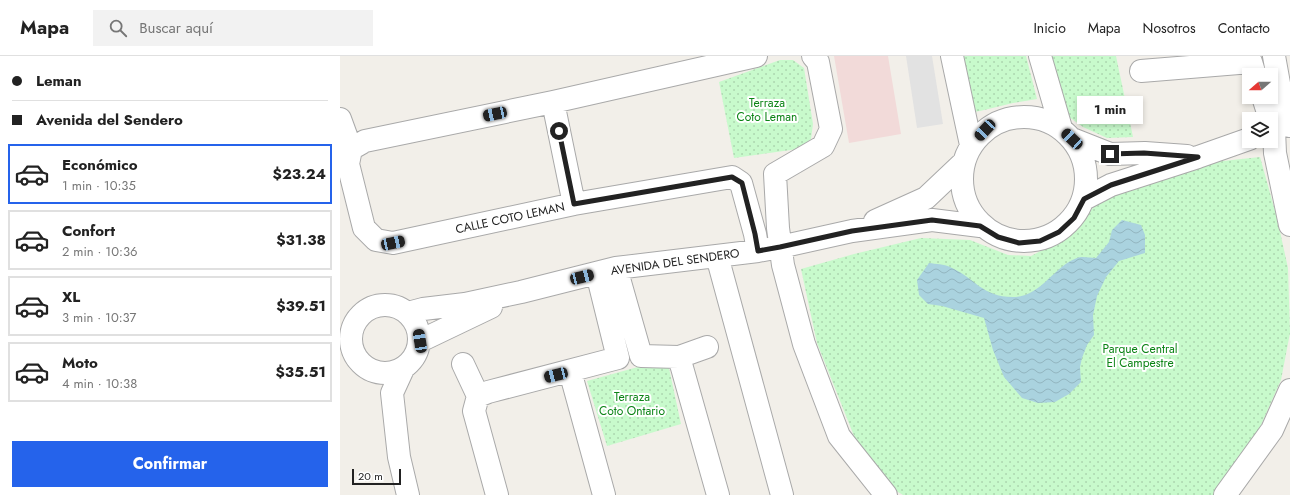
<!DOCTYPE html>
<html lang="es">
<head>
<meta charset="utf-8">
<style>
  body { margin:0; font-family:Jost,sans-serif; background:#f2f2f2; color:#222; height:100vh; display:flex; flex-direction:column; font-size:15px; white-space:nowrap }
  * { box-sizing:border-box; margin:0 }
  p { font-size:13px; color:#767676 }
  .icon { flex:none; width:22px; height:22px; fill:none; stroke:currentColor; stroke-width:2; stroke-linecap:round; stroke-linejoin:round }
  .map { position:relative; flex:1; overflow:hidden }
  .drawer { display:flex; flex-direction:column; background:#fff; width:340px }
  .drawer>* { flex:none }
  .top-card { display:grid; align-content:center; height:88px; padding:0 12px; background:#fff }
  .needle { width:26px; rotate:250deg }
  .buttons { position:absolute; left:902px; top:12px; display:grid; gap:8px }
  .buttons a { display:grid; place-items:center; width:36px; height:36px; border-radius:0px; background:#fff; box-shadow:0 2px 6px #0003; font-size:20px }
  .scale { position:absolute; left:12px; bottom:10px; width:49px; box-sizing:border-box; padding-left:4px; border:2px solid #222; border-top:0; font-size:11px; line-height:14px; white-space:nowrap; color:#222; -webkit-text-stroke:3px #fff; paint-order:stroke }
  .end { position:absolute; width:18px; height:18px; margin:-9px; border:5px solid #222; background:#fff; box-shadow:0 0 0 2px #fff }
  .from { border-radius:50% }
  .bubble { position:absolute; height:28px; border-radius:0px; background:#fff; box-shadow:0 2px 6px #0003; font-size:13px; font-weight:700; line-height:28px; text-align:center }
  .car { position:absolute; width:12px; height:24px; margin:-12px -6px; border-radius:5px; box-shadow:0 0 3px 1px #0007; background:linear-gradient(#222 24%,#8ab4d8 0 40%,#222 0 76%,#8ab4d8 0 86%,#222 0) }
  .top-card b { display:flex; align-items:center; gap:14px; height:38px; font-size:15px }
  .top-card b+b { border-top:1px solid #e0e0e0 }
  .top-card i { width:10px; height:10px; background:#222 }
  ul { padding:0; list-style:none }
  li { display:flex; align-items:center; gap:12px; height:60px; margin:0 8px 6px; padding:0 4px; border:2px solid #e0e0e0; border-radius:0px }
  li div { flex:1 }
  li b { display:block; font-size:15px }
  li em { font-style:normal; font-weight:700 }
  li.selected { border-color:#2563eb }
  li>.icon { width:36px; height:36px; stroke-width:1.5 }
  .cta { display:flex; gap:8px; margin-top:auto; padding:8px 12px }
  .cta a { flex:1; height:46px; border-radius:0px; background:#2563eb; color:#fff; font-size:16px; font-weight:700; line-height:46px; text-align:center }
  header { display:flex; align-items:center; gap:24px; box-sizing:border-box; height:56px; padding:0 20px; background:#fff; border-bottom:1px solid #e0e0e0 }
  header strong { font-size:19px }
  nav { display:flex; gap:22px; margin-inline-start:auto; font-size:14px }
  .search { width:280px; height:36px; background:#f2f2f2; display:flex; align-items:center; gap:10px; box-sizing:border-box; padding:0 14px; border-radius:0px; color:#767676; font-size:15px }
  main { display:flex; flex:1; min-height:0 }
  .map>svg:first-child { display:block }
  .commercial { fill:#f2dad9 }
  .park { fill:url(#park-dots) }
  .parking { fill:#e2e2e2 }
  .water { fill:url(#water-waves) }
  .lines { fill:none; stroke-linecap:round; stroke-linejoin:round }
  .minor-casing { stroke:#a9a9a9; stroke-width:24 }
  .minor { stroke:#fff; stroke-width:22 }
  .route { stroke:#222; stroke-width:5 }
  .labels { text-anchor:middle; stroke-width:4; stroke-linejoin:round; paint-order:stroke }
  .park-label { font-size:12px; fill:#0c8416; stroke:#fff }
  .street-label { font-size:12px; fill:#222; stroke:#fff }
</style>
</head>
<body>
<header>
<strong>Mapa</strong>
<div class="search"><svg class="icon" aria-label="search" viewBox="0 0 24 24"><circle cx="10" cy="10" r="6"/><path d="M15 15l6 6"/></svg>Buscar aquí</div>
<nav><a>Inicio</a><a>Mapa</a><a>Nosotros</a><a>Contacto</a></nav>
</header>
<main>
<section class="drawer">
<div class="top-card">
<b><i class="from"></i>Leman</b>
<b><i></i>Avenida del Sendero</b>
</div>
<ul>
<li class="selected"><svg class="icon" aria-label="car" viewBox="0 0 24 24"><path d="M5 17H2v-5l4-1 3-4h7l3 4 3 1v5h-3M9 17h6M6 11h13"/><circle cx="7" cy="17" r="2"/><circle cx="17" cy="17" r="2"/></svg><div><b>Económico</b><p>1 min · 10:35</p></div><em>$23.24</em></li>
<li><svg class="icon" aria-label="car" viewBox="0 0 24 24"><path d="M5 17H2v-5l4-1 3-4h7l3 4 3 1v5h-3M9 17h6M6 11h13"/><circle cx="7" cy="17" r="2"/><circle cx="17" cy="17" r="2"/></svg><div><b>Confort</b><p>2 min · 10:36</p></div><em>$31.38</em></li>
<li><svg class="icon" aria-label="car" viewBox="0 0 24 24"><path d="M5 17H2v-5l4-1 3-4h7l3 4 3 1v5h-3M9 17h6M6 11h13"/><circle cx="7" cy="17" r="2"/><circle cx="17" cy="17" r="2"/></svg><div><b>XL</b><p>3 min · 10:37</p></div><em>$39.51</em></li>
<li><svg class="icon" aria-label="car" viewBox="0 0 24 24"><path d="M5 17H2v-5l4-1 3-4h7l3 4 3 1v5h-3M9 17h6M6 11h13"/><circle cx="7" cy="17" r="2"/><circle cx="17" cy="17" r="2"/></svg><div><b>Moto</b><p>4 min · 10:38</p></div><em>$35.51</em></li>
</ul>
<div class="cta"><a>Confirmar</a></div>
</section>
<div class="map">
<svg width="950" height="439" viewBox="0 0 950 439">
  <defs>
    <pattern id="park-dots" width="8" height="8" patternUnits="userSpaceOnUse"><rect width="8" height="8" fill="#c8facc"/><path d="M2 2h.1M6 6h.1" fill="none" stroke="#acd6af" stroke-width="1.8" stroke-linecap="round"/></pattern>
    <pattern id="water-waves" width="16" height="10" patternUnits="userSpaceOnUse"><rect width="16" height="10" fill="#aad3df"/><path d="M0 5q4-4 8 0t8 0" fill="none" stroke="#92b5bf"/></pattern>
  </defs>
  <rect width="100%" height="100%" fill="#f2efe9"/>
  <!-- commercial -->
  <path class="commercial" d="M494,0H548L561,78L509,87Z"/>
  <!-- park -->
  <path class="park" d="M619,0H686L697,43L673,47L640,55L627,57Z
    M710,0H776L793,81L767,82L743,71L725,58Z
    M440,4H453L464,12L473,68L471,83L458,93L394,102L379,26Z
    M920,101L937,162L948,212L950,277L941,324L917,378L873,439H563L551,432L518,390L477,287L461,213L514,198L581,182L630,184L668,199L691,200L718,186L756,149L792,126L837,110Z
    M327,303L341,368L267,390L247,325Z"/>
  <!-- parking -->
  <path class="parking" d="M566,0H592L603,68L577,72Z"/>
  <!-- water -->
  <path class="water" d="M782,164L801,169L805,179V197L779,205L766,221L757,240L753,259L754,279L747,289L742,302L740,311L741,326L729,338L715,346L698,347L682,342L664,321L653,294L644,262L602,250L588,248L579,239L577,224L589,207C596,208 604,208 610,211C635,222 642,241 673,241C701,241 714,210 737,202C742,200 750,202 756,202L769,186L772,174Z"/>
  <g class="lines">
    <!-- minor casing -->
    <g class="minor-casing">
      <path id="minor" d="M473,0L478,6L491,73L483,90L435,118L438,172L443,209L464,288L499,380L546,439
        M612,0L631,89
        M700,0L721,72
        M934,0L942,44L949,70
        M801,15L911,6L915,19
        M923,41L930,63
        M213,46L234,148
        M622 123a62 62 0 1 1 124 0a62 62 0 1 1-124 0Z
        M0,63L11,93L8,108L24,172L36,184L53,187L234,148L392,121L401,127L415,178L418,195
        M931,66L934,74L935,97L950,169
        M732,83L770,98L805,97L847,100
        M11,93L25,85L213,46L416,0
        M744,143L771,129L858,101L909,83
        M535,165L586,142L623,107
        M377,200L442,439
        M276,212L301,300L339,301L367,291
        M11 283a34 34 0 1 1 68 0a34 34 0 1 1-68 0Z
        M68,257L83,253L125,248L181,236L276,212L418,195L440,191L512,175L592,164L640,170
        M80,285L151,251
        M339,301L378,439
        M123,308L138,340L134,355L157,439
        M63,313L52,337L59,401L68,439
        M230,315L264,439
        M138,340L148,336L278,302L257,217
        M885,439L932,374L950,334"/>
    </g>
    <!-- minor -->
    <use href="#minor" class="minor"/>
  </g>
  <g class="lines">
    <!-- route -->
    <path class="route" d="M219,75L234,148L392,121L402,127L415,178L418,195L440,191L512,175L592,164L640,170L658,181L679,187L700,185L719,176L734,162L744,143L771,129L858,101L804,97L770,98"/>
  </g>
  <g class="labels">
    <!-- park labels -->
    <g class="park-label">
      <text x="427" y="51">Terraza<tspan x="427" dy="14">Coto Leman</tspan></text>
      <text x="800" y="297">Parque Central<tspan x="800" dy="14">El Campestre</tspan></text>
      <text x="292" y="345">Terraza<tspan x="292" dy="14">Coto Ontario</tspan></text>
    </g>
    <!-- street labels -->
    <g class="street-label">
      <text transform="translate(170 162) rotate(-12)" y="4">CALLE COTO LEMAN</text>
      <text transform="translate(335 206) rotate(-8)" y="4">AVENIDA DEL SENDERO</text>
    </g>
  </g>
</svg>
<div class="buttons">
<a><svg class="needle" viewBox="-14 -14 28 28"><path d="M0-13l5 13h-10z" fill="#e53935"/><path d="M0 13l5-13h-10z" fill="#767676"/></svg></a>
<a><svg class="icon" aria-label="layers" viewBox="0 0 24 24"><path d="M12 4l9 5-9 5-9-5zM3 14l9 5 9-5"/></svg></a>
</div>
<div class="scale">20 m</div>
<i class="end from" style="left:219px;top:75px"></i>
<i class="end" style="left:770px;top:98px"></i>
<div class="bubble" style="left:737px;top:40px;width:66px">1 min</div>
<i class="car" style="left:155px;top:58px;rotate:258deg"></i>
<i class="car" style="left:645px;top:74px;rotate:223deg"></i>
<i class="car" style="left:732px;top:83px;rotate:313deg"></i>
<i class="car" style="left:53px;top:187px;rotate:78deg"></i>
<i class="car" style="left:242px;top:221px;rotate:76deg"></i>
<i class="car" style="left:80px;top:285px;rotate:351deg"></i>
<i class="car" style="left:216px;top:319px;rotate:256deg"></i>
</div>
</main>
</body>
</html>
